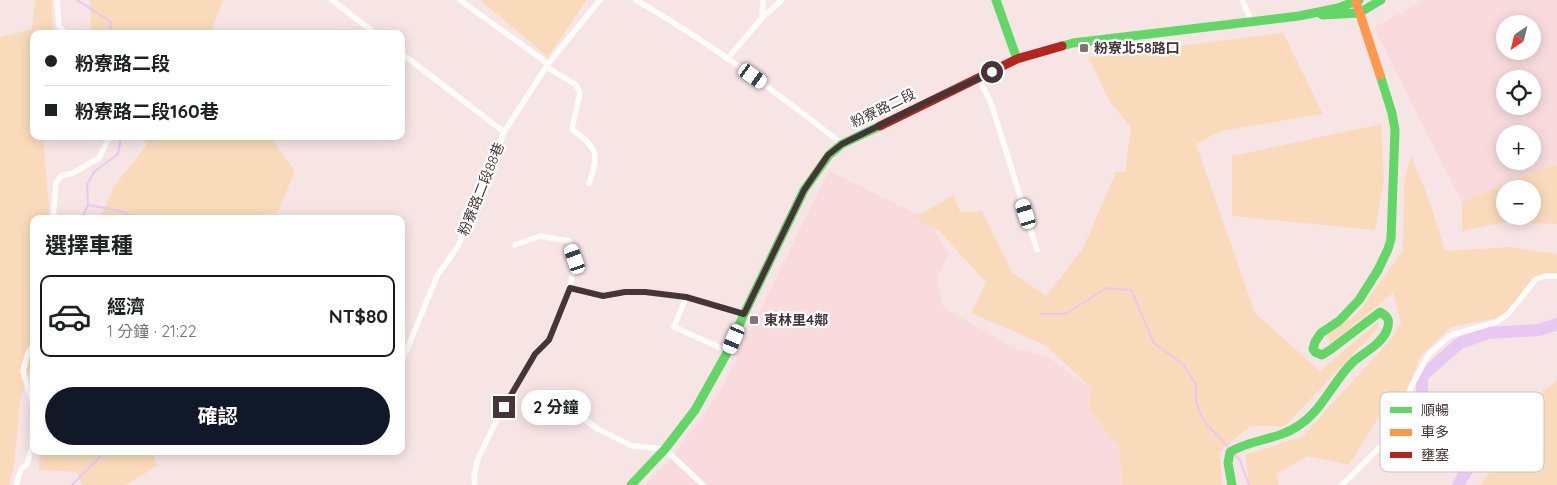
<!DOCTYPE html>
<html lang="zh-TW">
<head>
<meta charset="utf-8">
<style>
  body { margin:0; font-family:Quicksand,"Noto Sans TC",sans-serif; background:#f6f6f6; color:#202124; height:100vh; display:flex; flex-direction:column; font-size:19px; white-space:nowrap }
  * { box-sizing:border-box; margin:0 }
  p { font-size:16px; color:#757577 }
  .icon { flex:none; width:28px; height:28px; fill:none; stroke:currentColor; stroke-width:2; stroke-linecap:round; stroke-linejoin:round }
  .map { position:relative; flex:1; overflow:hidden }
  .panel { position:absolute; left:30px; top:215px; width:375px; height:240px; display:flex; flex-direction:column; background:#fff; border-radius:10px; box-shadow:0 2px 12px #0003 }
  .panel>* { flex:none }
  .banner { position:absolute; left:30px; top:30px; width:375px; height:110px; border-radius:10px; box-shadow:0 2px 12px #0003; display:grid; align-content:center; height:110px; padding:0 15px; background:#fff }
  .needle { width:32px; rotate:215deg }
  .buttons { position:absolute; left:1496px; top:15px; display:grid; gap:10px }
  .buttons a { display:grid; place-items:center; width:45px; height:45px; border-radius:50%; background:#fff; box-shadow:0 2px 12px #0003; font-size:25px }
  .end { position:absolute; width:22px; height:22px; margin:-11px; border:6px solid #453536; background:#fff; box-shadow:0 0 0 2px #fff }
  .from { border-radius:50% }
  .bubble { position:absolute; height:35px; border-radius:18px; background:#fff; box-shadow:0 2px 12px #0003; font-size:16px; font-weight:700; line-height:35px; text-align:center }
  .car { position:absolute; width:15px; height:30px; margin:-15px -8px; border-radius:6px; box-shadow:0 0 4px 1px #0007; background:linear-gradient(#fff 24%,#345 0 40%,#fff 0 76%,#345 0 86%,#fff 0) }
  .banner b { display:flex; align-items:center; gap:18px; height:48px; font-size:19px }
  .banner b+b { border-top:1px solid #e0e0e0 }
  .banner i { width:12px; height:12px; background:#202124 }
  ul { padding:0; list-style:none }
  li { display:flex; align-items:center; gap:15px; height:82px; margin:0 10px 8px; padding:0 5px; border:2px solid #e0e0e0; border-radius:10px }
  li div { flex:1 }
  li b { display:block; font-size:19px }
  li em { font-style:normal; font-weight:700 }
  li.current { border-color:#111827 }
  li>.icon { width:45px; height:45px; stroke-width:1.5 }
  h2 { padding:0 15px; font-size:22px; line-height:60px }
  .primary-button { display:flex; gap:10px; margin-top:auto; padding:10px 15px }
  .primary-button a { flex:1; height:58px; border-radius:30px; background:#111827; color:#fff; font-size:20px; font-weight:700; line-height:58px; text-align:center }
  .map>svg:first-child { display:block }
  .built { fill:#f9dbdd; fill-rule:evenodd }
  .green { fill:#f9dbbb; fill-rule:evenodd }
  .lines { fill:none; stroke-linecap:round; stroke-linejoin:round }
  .stream { stroke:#e6c8f3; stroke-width:2 }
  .river { stroke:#e6c8f3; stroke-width:12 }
  .street { stroke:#fefbfb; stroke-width:5.5 }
  .fast { stroke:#63d668; stroke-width:9 }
  .slow { stroke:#ff974d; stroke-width:9 }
  .jam { stroke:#b3261e; stroke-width:9 }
  .route { stroke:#453536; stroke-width:6 }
  .poi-dot { fill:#837374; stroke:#fff; stroke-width:2 }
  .labels { text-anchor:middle; stroke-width:4.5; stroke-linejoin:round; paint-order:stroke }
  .poi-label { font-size:14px; font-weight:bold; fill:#453536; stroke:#fff; text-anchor:start }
  .street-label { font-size:14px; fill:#453536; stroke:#fff }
  .key { fill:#fff; stroke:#c7c2c3; stroke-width:1 }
  .key-label { font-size:14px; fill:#453536 }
</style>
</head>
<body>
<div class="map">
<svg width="1557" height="485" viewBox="0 0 1557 485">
  <rect width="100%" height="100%" fill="#f7e5e6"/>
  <!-- built -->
  <path class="built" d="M1425,0H1557V165L1537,170L1462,202L1374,27ZM1505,24H1532V51H1505ZM1505,79H1532V106H1505ZM1505,134H1532V161H1505Z
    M829,171L928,219L949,255L936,277L943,307L1014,348L1045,355L1092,389L1088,409L1119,446L1122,485H644L670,460L720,391Z"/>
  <!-- green -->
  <path class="green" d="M35,0H52L53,34H34V136H43L50,219H34V358L20,400L14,467L9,485H0V37L32,29Z
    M90,0H223L210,34H91Z
    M480,0H587L548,57Z
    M1283,33L1323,114L1221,131L1196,144L1255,313L1320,371L1379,321L1377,329L1285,426H1251L1220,451L1222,485H1122L1119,446L1088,409L1092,389L1045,345L971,313L986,282L939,231L914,218L954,195L960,212L982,211L1012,272L1046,296L1083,248L1116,172H1125L1131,127L1110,102L1088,57Z
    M1381,124L1384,179L1375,230L1232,216V156Z
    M140,136H270L295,171L278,212L236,219H100L114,186L147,145Z
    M1411,156L1430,202L1445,251L1509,247L1557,254V274H1543L1533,278L1503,317L1451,327L1419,358L1403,407L1378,418L1349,465L1308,456L1277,474L1279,485H1249L1245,455L1302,437L1391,339L1401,323L1393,293L1330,344L1328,334L1358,313L1403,250L1404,183Z
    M1557,165V224L1507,222L1462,231V202L1538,170ZM1505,189H1532V216H1505Z
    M1557,380V485H1479L1506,453L1504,423Z
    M40,451H153L157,466L126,485H82L77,472L39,470Z"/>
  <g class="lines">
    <!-- stream -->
    <path class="stream" d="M77,0L111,22V34
      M88,205L121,211L138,219
      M81,219L88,205L87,184L95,171L118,154L121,138L120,136
      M1041,314H1065L1107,288L1131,290L1154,343L1184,365L1196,385V402L1203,420L1230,449
      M1233,453L1240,460L1249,485
      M72,485L99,458V451"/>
    <!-- river -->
    <path class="river" d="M1458,485L1490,434L1472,422L1437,413L1422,400V376L1460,343L1488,333L1539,330L1557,324"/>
    <!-- street -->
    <path class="street" d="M57,0L59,26L66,34
      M332,0L376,34
      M460,0L543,60L550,69L576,85L580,93L572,129C597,149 600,152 589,183
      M636,0C709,42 776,92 842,144
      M1242,0L1252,22
      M762,18L763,0
      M401,53L504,132
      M728,58L762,18L782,0
      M979,79L991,103L1037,250
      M53,219L56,183L61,176L73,173L99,158L109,138L107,136
      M570,288L603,297L625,292H645L686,297L674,327L728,351
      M686,297L744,314
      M401,364L437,276L458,246L473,213L504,132L548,64L599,1L601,0
      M560,395L570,408L596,428L632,446L665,449L703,485
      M16,485L21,469L27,464L32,447L33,405L23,371L28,353L34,344
      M475,485L474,477L477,461L496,421L535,353L549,340L561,313L570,288L575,259L569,241L540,236L515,245
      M1342,485L1395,432L1403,418L1411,387L1429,354L1451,335L1497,322L1509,313L1536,279L1545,276H1557"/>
    <!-- fast -->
    <path class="fast" d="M996,0L1017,59
      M1322,15L1359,13L1381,0
      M1062,46L1073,43L1299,16L1338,8L1359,0
      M631,485L665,449L695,410L728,351L744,314L804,190L829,155L842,144L880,126
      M1232,485L1228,463L1230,452C1251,439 1278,440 1298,426C1323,410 1333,381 1353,362C1364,352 1381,345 1387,330C1390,321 1389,317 1380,312L1330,350L1322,355L1315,352L1313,349L1315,342L1321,333L1339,321L1359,300L1378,270L1388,249L1391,239L1395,130L1392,113L1380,75"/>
    <!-- slow -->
    <path class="slow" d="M1356,2L1380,75"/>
    <!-- jam -->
    <path class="jam" d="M880,126L1017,59L1062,46"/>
  </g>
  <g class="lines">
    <!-- route -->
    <path class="route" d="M504,407L535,354L549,340L570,288L603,296L625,292H645L686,297L744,314L804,190L828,155L842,144L929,101L992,72"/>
  </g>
  <!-- markers -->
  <g class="poi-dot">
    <rect x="1079" y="43" width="10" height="10" rx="2.5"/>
    <rect x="749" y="315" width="10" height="10" rx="2.5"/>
  </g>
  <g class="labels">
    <!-- poi labels -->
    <g class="poi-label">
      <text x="1094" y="53">粉寮北58路口</text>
      <text x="764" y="325">東林里4鄰</text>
    </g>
    <!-- street labels -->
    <g class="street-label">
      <text transform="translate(883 108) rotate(-26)" y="5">粉寮路二段</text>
      <text transform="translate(481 189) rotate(-68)" y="5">粉寮路二段88巷</text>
    </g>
  </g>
  <!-- legend -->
  <rect x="1380" y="392" width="164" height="80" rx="8" class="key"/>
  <rect x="1390" y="407" width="22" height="6" fill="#63d668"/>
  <rect x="1390" y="429" width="22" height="7" fill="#ff974d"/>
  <rect x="1390" y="452" width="22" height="6" fill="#b3261e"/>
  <g class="key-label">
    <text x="1421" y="415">順暢</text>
    <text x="1421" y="437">車多</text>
    <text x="1421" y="460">壅塞</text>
  </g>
</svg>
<div class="buttons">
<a><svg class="needle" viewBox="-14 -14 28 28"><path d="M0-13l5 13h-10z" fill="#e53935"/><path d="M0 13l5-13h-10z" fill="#757577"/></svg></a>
<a><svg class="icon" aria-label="locate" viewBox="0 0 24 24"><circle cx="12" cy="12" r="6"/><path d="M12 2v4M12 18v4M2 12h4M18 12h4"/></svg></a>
<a>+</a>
<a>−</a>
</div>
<i class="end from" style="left:992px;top:72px"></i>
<i class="end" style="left:504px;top:407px"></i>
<div class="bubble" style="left:521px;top:390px;width:70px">2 分鐘</div>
<i class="car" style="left:753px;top:76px;rotate:125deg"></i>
<i class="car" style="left:1026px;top:214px;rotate:343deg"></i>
<i class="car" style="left:575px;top:259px;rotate:341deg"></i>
<i class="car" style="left:734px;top:339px;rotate:203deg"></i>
<div class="banner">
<b><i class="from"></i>粉寮路二段</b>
<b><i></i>粉寮路二段160巷</b>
</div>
<section class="panel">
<h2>選擇車種</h2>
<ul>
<li class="current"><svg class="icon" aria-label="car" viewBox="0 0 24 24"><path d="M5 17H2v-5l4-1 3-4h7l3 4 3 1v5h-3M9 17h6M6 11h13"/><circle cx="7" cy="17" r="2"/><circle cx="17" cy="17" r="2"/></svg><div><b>經濟</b><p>1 分鐘 · 21:22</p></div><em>NT$80</em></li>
</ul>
<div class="primary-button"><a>確認</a></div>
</section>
</div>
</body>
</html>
